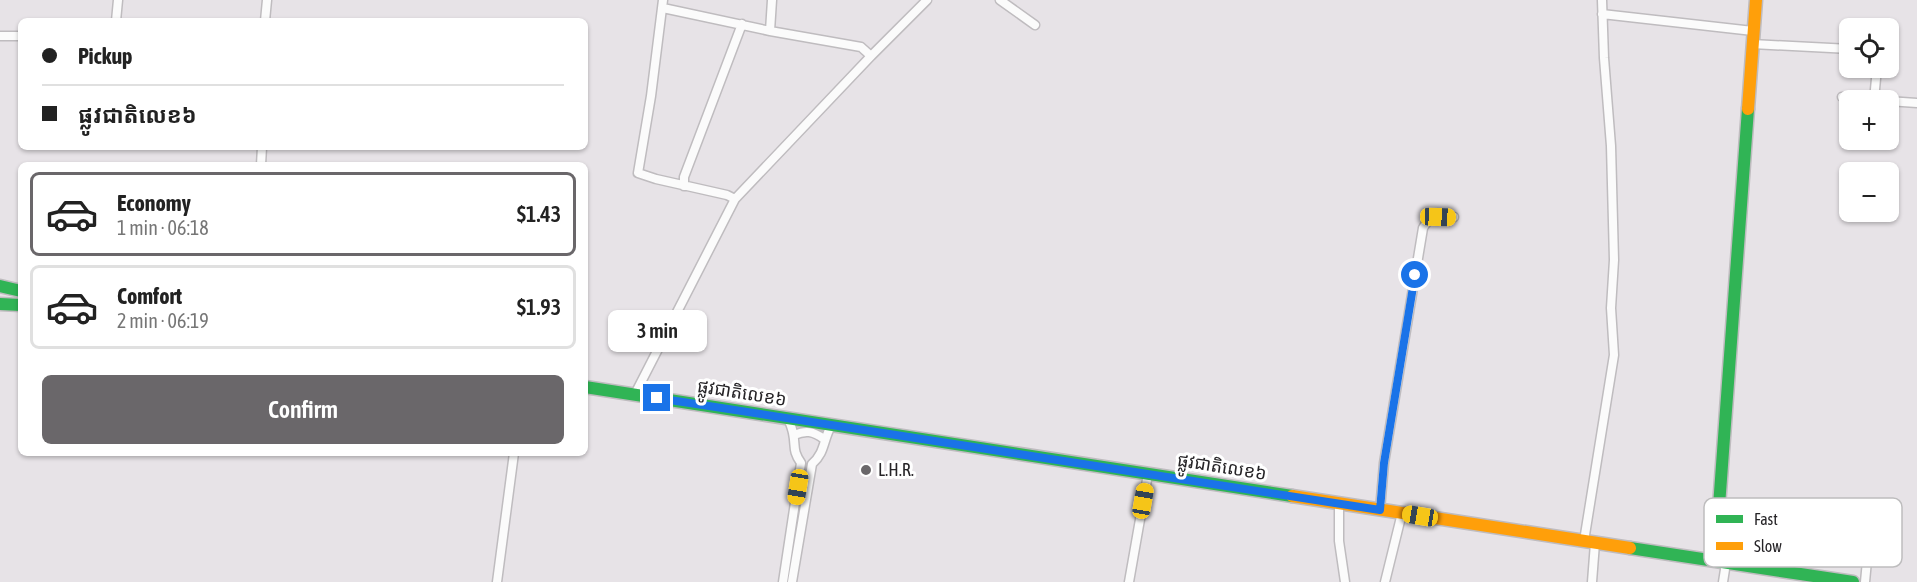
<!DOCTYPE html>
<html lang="en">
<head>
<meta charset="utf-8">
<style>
  body { margin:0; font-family:"Asap Condensed","Noto Sans Khmer",sans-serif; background:#f2f2f2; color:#222; height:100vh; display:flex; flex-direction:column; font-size:22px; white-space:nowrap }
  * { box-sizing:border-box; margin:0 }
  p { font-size:20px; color:#767676 }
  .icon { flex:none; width:33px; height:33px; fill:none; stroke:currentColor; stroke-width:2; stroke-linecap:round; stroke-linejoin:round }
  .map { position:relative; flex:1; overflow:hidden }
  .drawer { position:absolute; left:18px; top:162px; width:570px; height:294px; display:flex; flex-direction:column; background:#fff; border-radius:9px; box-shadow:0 2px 4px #0004 }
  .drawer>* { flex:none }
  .top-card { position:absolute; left:18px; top:18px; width:570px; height:132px; border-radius:9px; box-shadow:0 2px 4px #0004; display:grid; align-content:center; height:132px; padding:0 24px; background:#fff }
  .fabs { position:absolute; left:1839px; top:18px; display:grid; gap:12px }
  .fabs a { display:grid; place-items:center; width:60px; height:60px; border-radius:9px; background:#fff; box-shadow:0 2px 4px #0004; font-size:30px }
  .end { position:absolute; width:27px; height:27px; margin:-14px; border:8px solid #1a73e8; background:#fff; box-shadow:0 0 0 3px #fff }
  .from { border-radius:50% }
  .bubble { position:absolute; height:42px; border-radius:9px; background:#fff; box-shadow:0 2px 4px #0004; font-size:20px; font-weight:600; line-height:42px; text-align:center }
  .car { position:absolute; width:18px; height:36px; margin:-18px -9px; border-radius:8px; box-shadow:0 0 4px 2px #0007; background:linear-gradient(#f5c518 24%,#345 0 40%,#f5c518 0 76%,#345 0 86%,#f5c518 0) }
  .top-card b { display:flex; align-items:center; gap:21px; height:57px; font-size:22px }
  .top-card b+b { border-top:2px solid #e0e0e0 }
  .top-card i { width:15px; height:15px; background:#222 }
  ul { padding:10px 0 0; list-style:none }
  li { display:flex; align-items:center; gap:18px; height:84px; margin:0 12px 9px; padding:0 12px; border:3px solid #e0e0e0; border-radius:9px }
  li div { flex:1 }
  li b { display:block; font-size:22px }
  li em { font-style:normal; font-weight:600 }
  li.selected { border-color:#6a676a }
  li>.icon { width:54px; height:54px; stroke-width:1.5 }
  .cta { display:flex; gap:12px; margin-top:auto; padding:12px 24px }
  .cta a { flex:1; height:69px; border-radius:9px; background:#6a676a; color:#fff; font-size:24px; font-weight:600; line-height:69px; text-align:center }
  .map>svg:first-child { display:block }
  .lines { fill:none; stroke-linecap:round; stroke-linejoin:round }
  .street-casing { stroke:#bfbcbf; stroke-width:11 }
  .fast-casing { stroke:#bfbcbf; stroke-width:15 }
  .slow-casing { stroke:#bfbcbf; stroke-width:15 }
  .street { stroke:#fbfbfb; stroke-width:8 }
  .fast { stroke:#30b455; stroke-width:12 }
  .slow { stroke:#ff9f0a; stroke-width:12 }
  .route { stroke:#1a73e8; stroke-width:8 }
  .poi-dot { fill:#6a676a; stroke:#fff; stroke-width:2 }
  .labels { text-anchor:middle; stroke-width:6; stroke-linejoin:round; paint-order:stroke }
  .street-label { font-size:18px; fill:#262427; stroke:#fff }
  .poi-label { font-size:18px; fill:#262427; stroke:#fff; text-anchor:start }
  .key { fill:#fff; stroke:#bebdbe; stroke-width:1.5 }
  .key-label { font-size:16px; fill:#262427 }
</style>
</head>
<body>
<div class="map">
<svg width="1917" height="582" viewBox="0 0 1917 582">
  <rect width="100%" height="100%" fill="#e7e3e7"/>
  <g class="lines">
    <!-- street casing -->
    <g class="street-casing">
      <path id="street" d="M663,0L651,96L638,173L656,179L727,195L735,199
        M1000,0L1035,25
        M663,8L770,31L861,47L871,56
        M1602,14L1753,31
        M116,21L118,0
        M265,21L267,0
        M770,31L772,0
        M0,36H21
        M1752,44L1850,49
        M1842,97L1881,100
        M1874,100L1877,68
        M1888,101L1917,103
        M261,165L262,147
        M684,186V177L742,24
        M635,394L735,199L871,56L927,0
        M794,435C806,430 813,431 824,439
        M1339,503V541L1345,582
        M1380,510L1384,463L1423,228C1430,215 1441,217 1454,217
        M1584,541L1614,355L1611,308L1614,260L1611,146L1604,58L1602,0
        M497,582L514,453
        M783,582L801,463C792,450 796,447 793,433C792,428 790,423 788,418
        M792,582L812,464C825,453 823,440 831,426
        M1129,582L1148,474
        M1385,582L1402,513
        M1592,582L1595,543
        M1723,582L1726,563
        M1865,582L1871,518"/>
    </g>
    <!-- fast casing -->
    <g class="fast-casing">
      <path id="fast" d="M0,286L21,291
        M0,304L21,305
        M585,387L1292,496
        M1630,548L1853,582
        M1715,561L1748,109"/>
    </g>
    <!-- slow casing -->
    <g class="slow-casing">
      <path id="slow" d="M1748,109L1756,0
        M1292,496L1630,548"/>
    </g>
    <!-- street -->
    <use href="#street" class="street"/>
    <!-- fast -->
    <use href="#fast" class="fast"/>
    <!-- slow -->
    <use href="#slow" class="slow"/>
  </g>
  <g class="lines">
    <!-- route -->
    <path class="route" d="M657,398L1380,510L1384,463L1415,275"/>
  </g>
  <!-- markers -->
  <circle class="poi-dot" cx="866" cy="470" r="6"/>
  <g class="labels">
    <!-- street labels -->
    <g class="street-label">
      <text transform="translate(742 393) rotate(9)" y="6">ផ្លូវជាតិលេខ៦</text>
      <text transform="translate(1222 467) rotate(9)" y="6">ផ្លូវជាតិលេខ៦</text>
    </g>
    <!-- poi labels -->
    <g class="poi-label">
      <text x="878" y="476">L.H.R.</text>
    </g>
  </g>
  <!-- legend -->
  <rect x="1704" y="498" width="198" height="69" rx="9" class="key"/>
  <rect x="1716" y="515" width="27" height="8" fill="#30b455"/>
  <rect x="1716" y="542" width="27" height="8" fill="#ff9f0a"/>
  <g class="key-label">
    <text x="1754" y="525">Fast</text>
    <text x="1754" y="552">Slow</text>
  </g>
</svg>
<div class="fabs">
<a><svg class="icon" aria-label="locate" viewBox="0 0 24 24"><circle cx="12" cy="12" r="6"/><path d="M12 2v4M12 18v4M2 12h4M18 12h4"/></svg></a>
<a>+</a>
<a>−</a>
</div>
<i class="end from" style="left:1415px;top:275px"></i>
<i class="end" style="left:657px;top:398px"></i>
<div class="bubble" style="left:608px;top:310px;width:99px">3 min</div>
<i class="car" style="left:1438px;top:217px;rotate:92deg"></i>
<i class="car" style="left:798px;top:487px;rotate:189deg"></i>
<i class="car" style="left:1143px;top:501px;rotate:10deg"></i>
<i class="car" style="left:1420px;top:516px;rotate:279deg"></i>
<div class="top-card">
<b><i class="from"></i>Pickup</b>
<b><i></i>ផ្លូវជាតិលេខ៦</b>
</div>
<section class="drawer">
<ul>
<li class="selected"><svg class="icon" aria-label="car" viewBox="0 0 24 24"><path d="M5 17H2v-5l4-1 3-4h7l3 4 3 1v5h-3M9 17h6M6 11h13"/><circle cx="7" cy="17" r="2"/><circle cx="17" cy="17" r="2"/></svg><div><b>Economy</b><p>1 min · 06:18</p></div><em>$1.43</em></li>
<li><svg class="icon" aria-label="car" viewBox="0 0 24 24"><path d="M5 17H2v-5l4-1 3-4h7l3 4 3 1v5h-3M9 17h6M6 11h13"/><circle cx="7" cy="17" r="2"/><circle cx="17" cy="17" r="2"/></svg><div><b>Comfort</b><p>2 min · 06:19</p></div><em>$1.93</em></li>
</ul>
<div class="cta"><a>Confirm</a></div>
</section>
</div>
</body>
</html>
